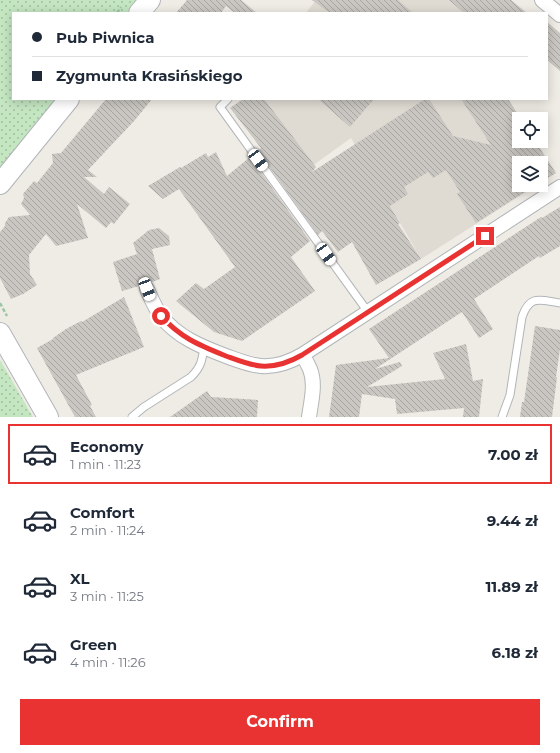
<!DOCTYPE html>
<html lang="en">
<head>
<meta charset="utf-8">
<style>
  body { margin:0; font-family:Montserrat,sans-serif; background:#f2f2f3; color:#1f2937; height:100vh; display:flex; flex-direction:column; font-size:15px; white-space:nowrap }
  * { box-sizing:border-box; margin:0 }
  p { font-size:13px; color:#747a83 }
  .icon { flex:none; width:22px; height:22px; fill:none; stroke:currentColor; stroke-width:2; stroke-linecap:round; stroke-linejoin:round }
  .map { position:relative; height:417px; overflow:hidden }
  .details { display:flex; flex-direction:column; background:#fff; flex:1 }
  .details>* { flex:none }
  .hud { position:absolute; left:12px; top:12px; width:536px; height:88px; border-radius:0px; box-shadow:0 2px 10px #0003; display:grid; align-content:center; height:88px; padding:0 20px; background:#fff }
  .buttons { position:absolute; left:512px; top:112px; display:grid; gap:8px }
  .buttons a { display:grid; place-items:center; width:36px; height:36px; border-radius:0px; background:#fff; box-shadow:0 2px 10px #0003; font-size:20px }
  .end { position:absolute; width:18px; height:18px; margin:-9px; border:5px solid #e83332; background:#fff; box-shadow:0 0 0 2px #fff }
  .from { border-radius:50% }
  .car { position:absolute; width:12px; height:24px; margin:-12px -6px; border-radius:5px; box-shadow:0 0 3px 1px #0007; background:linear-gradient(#fff 24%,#345 0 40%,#fff 0 76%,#345 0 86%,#fff 0) }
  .hud b { display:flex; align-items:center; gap:14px; height:38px; font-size:15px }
  .hud b+b { border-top:1px solid #e0e1e3 }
  .hud i { width:10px; height:10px; background:#1f2937 }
  ul { padding:7px 0 0; list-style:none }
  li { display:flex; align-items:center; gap:12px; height:60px; margin:0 8px 6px; padding:0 12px; border:2px solid transparent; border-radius:0px }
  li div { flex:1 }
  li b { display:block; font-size:15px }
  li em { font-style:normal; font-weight:700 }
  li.on { border-color:#e83332 }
  li>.icon { width:36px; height:36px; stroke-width:1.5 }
  .cta { display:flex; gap:8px; margin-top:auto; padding:8px 20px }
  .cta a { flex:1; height:46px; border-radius:0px; background:#e83332; color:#fff; font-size:16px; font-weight:700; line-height:46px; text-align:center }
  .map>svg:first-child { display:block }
  .education { fill:#dfdbd3 }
  .grass { fill:url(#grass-dots) }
  .building { fill:url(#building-back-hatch) }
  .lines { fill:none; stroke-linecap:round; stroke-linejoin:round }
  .lane-casing { stroke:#b2b6b9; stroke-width:9 }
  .street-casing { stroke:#b2b6b9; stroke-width:16 }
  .secondary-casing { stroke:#b1b5b9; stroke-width:22 }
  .path { stroke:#9bc7a5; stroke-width:2.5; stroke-dasharray:4 2; stroke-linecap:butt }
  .lane { stroke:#fff; stroke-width:7 }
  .street { stroke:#fff; stroke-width:14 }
  .secondary { stroke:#fff; stroke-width:20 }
  .route { stroke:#e83332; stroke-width:5 }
</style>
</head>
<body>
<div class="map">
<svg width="560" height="417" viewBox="0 0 560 417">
  <defs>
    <pattern id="grass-dots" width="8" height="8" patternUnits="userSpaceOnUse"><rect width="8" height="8" fill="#c4e6c1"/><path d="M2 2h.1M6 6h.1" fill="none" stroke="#a2bea0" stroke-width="1.8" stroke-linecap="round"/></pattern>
    <pattern id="building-back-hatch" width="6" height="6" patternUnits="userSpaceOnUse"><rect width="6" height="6" fill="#cac7c2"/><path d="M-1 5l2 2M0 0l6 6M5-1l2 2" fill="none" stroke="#a7a5a1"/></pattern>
  </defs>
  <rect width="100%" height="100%" fill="#efece5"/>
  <!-- education -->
  <path class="education" d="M316,0H511L526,13H306Z
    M244,99H508L521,119H519V141H535L556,173L541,182V163H519V185H537L421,259L351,138L301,174Z"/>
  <!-- grass -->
  <path class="grass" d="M0,0H137L127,13H13V99H56L0,170Z
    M0,360L3,365L33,417H0Z"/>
  <!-- building -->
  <path class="building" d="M187,0H241L257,13H235L226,6L221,13H176Z
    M312,0H398L413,13H330Z
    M449,0H511L527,13H464Z
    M547,22L560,33V71L547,60Z
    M106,99H152L135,120L88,170L97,177H84L104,194L109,187L130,204L114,224L111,222L106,228L77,204L88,238L56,246L46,234L29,255L30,274L37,285L23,294L11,299L0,278V232L5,226V223L9,217L30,215L21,204L24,198L23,194L34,181L37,183L53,163L52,154L61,153Z
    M243,99H264L316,167L312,172L425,99H429L453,136L491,145L461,99H508L521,119H519V141H535L556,173L541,182V163H519V185H536L476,223L457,194L460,192L446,170L433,178L428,172L404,187L408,194L390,206L400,223L398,224L421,259L376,285L352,242L338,252L322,231L318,235L258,151L261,148L230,108Z
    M318,99H374L350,127Z
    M216,152L227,176L250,157L310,241L291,257L315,291L242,341L214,332L176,301L196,283L204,289L235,267L179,189L163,199L148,186L180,167L181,168L206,153L208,157Z
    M560,207V246L540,258L539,256L474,299L493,329L479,338L462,312L375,369L400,362L402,366L367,387L445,379L433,353L466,344L473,381L483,379L479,417H463L464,408L397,414L395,399L362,394L359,417H329L336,365L389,358L369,329L541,217L542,218Z
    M159,228L169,236L170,245L152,249L160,279L152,282L148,281H144L139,286L122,291L113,262L137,254L133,243L149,230Z
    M124,297L144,347L76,375L92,405L90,406L96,417H75L37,348L53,339V338L66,329L81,321L82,322Z
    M535,326L560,330V349L556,377H557L552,417H520L522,402H524Z
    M207,391L211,397L258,400L257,417H170Z"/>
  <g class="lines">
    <!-- lane casing -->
    <g class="lane-casing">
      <path id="lane" d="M228,99L220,107L368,312
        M132,417L144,407L191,377C201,367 202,361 204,347
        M502,417L510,395L522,317C530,294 540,300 560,303"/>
    </g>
    <!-- street casing -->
    <g class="street-casing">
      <path id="street" d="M542,0L560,15
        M147,289C151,298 155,308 161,316C177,337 202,347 226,356C237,360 249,365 261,366C275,367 290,362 302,355L560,187
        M302,355C305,359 308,364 310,369C316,384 311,402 309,417"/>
    </g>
    <!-- secondary casing -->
    <g class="secondary-casing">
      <path id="secondary" d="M139,13L150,0
        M0,184L69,99
        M0,333L48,417"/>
    </g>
    <!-- path -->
    <path class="path" d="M117,13L121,7
      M0,303L7,316"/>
    <!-- lane -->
    <use href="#lane" class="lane"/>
    <!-- street -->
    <use href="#street" class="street"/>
    <!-- secondary -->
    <use href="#secondary" class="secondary"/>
  </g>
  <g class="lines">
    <!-- route -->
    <path class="route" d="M161,316C181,338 199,345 226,356C237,360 249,365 261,366C275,367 290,362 302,355L485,236"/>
  </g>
</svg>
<div class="buttons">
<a><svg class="icon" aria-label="locate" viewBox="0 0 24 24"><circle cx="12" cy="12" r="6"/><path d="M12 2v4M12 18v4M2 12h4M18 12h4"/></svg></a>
<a><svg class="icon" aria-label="layers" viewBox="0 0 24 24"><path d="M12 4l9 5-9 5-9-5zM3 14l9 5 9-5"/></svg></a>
</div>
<i class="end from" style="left:161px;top:316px"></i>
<i class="end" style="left:485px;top:236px"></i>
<i class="car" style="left:258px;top:160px;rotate:144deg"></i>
<i class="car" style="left:326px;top:254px;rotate:145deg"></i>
<i class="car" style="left:147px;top:289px;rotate:159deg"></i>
<div class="hud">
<b><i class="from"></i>Pub Piwnica</b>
<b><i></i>Zygmunta Krasińskiego</b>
</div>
</div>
<section class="details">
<ul>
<li class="on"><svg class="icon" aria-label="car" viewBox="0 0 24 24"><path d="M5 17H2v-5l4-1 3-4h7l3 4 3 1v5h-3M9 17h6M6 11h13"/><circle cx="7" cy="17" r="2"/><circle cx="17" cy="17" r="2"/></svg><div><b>Economy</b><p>1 min · 11:23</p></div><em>7.00 zł</em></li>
<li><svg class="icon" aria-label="car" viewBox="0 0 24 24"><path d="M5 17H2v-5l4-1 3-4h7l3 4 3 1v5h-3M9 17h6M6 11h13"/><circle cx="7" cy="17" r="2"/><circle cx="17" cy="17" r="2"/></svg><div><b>Comfort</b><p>2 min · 11:24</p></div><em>9.44 zł</em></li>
<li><svg class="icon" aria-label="car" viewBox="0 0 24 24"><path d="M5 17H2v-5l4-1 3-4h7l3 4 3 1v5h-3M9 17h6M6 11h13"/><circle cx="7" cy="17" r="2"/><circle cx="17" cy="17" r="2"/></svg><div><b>XL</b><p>3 min · 11:25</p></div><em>11.89 zł</em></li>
<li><svg class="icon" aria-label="car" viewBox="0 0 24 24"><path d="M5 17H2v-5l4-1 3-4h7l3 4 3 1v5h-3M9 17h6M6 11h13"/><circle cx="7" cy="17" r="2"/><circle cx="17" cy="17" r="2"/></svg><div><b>Green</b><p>4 min · 11:26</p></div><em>6.18 zł</em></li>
</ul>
<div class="cta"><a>Confirm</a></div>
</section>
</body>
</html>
